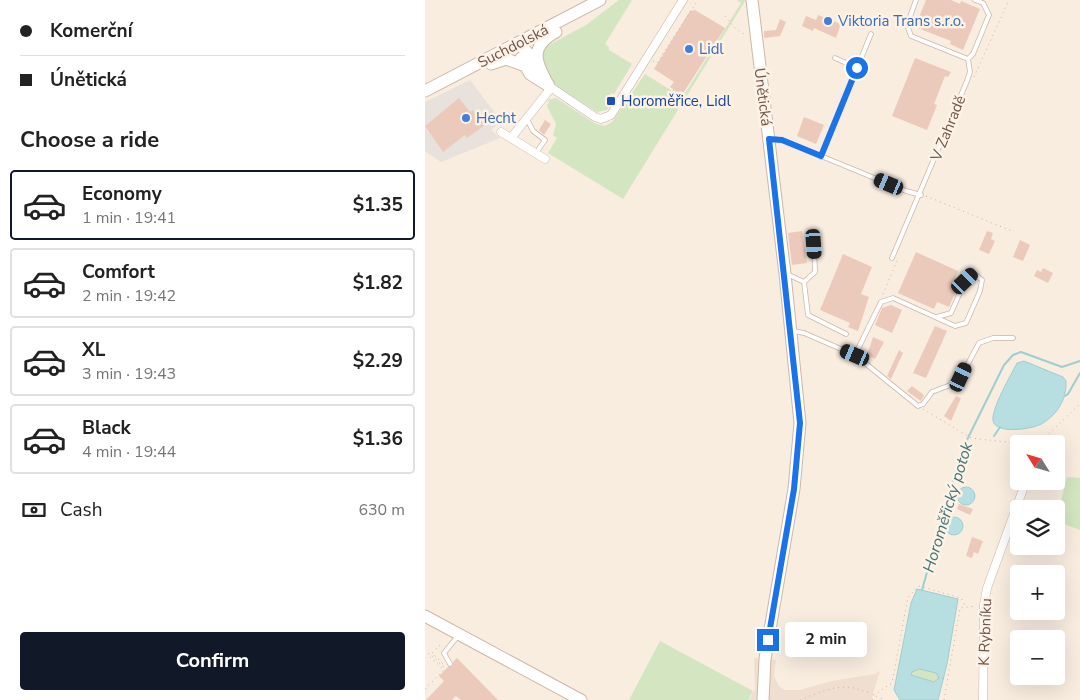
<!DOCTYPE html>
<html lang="en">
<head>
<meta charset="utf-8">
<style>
  body { margin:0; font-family:"Nunito Sans",sans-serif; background:#f2f2f2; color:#222; height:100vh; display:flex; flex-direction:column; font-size:19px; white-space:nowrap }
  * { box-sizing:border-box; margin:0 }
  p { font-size:16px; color:#767676 }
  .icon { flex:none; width:28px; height:28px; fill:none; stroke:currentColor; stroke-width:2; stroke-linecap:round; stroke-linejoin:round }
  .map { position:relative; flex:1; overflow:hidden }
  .panel { display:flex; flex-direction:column; background:#fff; width:425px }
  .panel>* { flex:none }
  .top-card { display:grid; align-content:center; height:110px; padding:0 20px; background:#fff }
  .needle { width:32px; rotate:307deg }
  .controls { position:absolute; left:585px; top:435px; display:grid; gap:10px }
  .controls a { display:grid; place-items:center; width:55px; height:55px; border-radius:5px; background:#fff; box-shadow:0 5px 20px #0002; font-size:25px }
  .end { position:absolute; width:22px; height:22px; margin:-11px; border:6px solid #1a73e8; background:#fff; box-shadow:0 0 0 2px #fff }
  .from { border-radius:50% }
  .bubble { position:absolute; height:35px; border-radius:5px; background:#fff; box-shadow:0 5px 20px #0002; font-size:16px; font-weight:700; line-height:35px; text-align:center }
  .car { position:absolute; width:15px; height:30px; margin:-15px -8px; border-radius:6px; box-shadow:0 0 4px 1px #0007; background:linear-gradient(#222 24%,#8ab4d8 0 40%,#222 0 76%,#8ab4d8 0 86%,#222 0) }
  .top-card b { display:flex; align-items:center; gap:18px; height:48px; font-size:19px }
  .top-card b+b { border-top:1px solid #e0e0e0 }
  .top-card i { width:12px; height:12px; background:#222 }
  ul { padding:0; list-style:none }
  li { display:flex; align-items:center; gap:15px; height:70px; margin:0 10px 8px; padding:0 10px; border:2px solid #e0e0e0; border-radius:5px }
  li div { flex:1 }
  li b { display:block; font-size:19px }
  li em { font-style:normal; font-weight:700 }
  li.current { border-color:#111827 }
  li>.icon { width:45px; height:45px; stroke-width:1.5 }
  h2 { padding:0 20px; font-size:22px; line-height:60px }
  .pay { display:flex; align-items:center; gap:12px; height:55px; padding:0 20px; font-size:19px }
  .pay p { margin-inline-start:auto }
  .cta { display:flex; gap:10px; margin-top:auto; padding:10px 20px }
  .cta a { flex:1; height:58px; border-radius:5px; background:#111827; color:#fff; font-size:20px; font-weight:700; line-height:58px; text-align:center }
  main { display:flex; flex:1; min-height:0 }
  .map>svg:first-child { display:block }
  .residential { fill:#f0dfd0 }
  .industrial { fill:#e8e1dc }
  .green { fill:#d3e5c1 }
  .water { fill:#b7dee0; stroke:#9fced1; fill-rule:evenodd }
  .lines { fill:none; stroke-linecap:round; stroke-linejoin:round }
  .stream { stroke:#9fced1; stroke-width:2 }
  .building { fill:#eccabb }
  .lane-casing { stroke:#cbb7ab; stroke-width:5.5 }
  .street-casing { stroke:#cbb7ab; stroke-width:9 }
  .secondary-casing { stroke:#ceb6a9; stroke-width:13 }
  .path { stroke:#d0ad9f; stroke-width:1; stroke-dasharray:1 4; stroke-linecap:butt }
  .lane { stroke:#fff; stroke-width:4 }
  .street { stroke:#fff; stroke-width:8 }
  .secondary { stroke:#fff; stroke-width:11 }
  .route { stroke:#1a73e8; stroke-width:6 }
  .shop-dot { fill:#3f7fe0; stroke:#fdf2e6; stroke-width:2 }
  .transit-dot { fill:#1a4fb4; stroke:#fdf2e6; stroke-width:2 }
  .labels { text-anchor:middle; stroke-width:5; stroke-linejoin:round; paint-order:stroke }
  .shop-label { font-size:15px; fill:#366cbe; stroke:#fdf2e6; text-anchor:start }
  .street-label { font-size:15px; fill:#6e544a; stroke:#fdf2e6 }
  .transit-label { font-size:15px; fill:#164399; stroke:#fdf2e6; text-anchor:start }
  .water-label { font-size:16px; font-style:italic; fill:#437579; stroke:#fdf2e6 }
</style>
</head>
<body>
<main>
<section class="panel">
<div class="top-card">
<b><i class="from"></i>Komerční</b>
<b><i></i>Únětická</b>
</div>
<h2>Choose a ride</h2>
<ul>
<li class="current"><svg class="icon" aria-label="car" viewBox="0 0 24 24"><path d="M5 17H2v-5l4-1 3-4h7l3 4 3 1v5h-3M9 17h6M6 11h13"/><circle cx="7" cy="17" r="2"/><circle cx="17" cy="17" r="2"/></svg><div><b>Economy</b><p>1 min · 19:41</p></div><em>$1.35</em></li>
<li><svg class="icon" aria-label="car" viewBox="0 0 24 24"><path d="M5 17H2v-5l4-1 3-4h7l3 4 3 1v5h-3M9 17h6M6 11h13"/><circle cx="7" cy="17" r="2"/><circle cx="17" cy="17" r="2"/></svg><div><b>Comfort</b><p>2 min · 19:42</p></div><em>$1.82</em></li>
<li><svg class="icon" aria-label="car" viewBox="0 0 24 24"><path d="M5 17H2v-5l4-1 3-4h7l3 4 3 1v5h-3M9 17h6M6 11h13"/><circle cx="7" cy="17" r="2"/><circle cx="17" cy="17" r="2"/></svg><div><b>XL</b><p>3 min · 19:43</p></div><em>$2.29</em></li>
<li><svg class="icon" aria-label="car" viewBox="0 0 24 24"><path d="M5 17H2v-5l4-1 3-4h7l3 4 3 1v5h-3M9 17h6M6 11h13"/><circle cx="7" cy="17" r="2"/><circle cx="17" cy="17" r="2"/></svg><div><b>Black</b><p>4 min · 19:44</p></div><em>$1.36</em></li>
</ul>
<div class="pay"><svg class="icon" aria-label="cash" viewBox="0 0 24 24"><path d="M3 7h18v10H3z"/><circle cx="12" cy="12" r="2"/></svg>Cash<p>630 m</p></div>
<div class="cta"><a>Confirm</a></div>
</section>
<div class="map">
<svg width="655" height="700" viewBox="0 0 655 700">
  <rect width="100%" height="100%" fill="#f9ede0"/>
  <!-- residential -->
  <path class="residential" d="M329,658L351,660L349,676L354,686L359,690H375L406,681L450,674L455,671L446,700H324L330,689Z"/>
  <!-- industrial -->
  <path class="industrial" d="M45,80L76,121L66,130L75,138L16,162L0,151V102Z"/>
  <!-- green -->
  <path class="green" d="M194,0H207L180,44L184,47V50L207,64L189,94L186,93L184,97L186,104L182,110L172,112L131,86L115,58L121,42L124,45L161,25Z
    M312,0H320L319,3L198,199L123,153L132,138L128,135L131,124L122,106L124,102L122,100L131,98L171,124L180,126L187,122L220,74L247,91L248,89L259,95L316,3Z
    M642,477L655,478V530L631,521Z
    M235,641L328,691L323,700H204Z
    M494,669L511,673L514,678L509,682L486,675L487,672Z"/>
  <!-- water -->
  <path class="water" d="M599,361L638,377L641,381C642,398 633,414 618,423C610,429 571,435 568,421C566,409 586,375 592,363Z
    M532 496a9 9 0 1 1 18 0a9 9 0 1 1-18 0Z
    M520 526a9 9 0 1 1 18 0a9 9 0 1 1-18 0Z
    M492,589L533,599L522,664L513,700H475L469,690L486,603ZM494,669L511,673L514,678L509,682L486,675L487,672Z"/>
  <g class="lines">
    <!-- stream -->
    <path class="stream" d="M640,396L643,394L655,373
      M569,436L575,427
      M497,590L536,452L579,365L588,355L596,352L637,367L655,361"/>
  </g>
  <!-- building -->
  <path class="building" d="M501,0H526L535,4L536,1L555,9L538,50L525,44L526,41L490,27Z
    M270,10L300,28L257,95L245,87L249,82L229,69L265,11Z
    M393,15L416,24L411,38L389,28L388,31L377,26L381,16L391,20Z
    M355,19L361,22L355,36L339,38V31L351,30Z
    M490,58L526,72L523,77L520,76L509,104L512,105L502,130L467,116Z
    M34,98L45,112L48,110L60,125L42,138L40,135L18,152L0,126Z
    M379,117L399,125L391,144L372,136Z
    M120,120L126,124L119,135L114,130Z
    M377,231L382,263L367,265L363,233Z
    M562,231L568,233L566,239L570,241L564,254L554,250Z
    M595,240L605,245L598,261L588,257Z
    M491,252L533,271L530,278L536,280L524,307L512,302L509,309L473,293Z
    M418,254L447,267L436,294L444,297L433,331L423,327L425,323L395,310Z
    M618,268L628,273L623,283L609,276L612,270L616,272Z
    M466,305L477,310L467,333L450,325L457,308Z
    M510,326L522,331L501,378L488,373Z
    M448,337L459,342L450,359L442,355Z
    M474,350L478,353L466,379L462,376Z
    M487,386L499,395L496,401L482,391Z
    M531,396L536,398L526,421L519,416Z
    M534,504L548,509L545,515L532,509Z
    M547,537L558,541L553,554L549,552L547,558L541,556Z
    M32,658L73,700H36L31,696L27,700H1L19,681L14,676L23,667L28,666V662Z"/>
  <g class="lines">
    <!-- lane casing -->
    <g class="lane-casing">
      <path id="lane" d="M491,0L482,25L486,36L543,59
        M410,58L433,68
        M543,59L548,54L564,15L558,3L550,0
        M102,119L108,131L120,140L111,153
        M346,139L357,140L481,191L496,195
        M396,157L446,34
        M467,258L542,81L545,72L543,59
        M362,274L379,282L383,315L421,334
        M379,282L390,272L389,244
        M368,331L379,333L430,355L456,302L468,298L530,326L541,323L555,291L557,280L548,273L540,281L526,313L512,317
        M430,355L493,406L498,404L507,392L528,384L536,377L554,343L568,338H588
        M25,664L19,653L33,636"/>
    </g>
    <!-- street casing -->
    <g class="street-casing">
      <path id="street" d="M124,86L170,117L176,119L186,115L258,0
        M76,132L120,159
        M86,138L126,88
        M558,700L559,605L562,588L601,481"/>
    </g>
    <!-- secondary casing -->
    <g class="secondary-casing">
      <path id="secondary" d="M327,0L360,274L375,423L369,489L340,659L338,700
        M94,44L103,53L112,68
        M96,58L105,74L124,86
        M66,64L81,59L98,65
        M124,86C111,63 103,47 131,32
        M0,91L175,0
        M0,616L156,700"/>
    </g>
    <!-- path -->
    <path class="path" d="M300,16L310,28L322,36
      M228,61L232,63L273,0
      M549,77L584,0
      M501,196L589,232
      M458,294L472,261
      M498,409L546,438L599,444
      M613,444L655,404
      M15,645L7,653L18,664
      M513,677L522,679
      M0,689L19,670L3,655L4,653L20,668L21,667
      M375,700C412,685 423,681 459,700
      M447,700L449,695L467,683L483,597L494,586L536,598L541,607
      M519,700L535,608L551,606"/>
    <!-- lane -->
    <use href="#lane" class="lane"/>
    <!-- street -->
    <use href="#street" class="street"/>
    <!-- secondary -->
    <use href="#secondary" class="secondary"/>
  </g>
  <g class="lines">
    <!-- route -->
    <path class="route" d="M343,640L369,489L375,423L344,139L357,140L396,156L432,68"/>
  </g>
  <!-- markers -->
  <g class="shop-dot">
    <circle cx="403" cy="21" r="5"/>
    <circle cx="264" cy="49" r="5"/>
    <circle cx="41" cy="118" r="5"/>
  </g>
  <rect class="transit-dot" x="181" y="96" width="10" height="10" rx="2.5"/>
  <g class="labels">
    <!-- shop labels -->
    <g class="shop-label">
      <text x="413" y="26">Viktoria Trans s.r.o.</text>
      <text x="274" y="54">Lidl</text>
      <text x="51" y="123">Hecht</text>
    </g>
    <!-- street labels -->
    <g class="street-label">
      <text transform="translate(88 46) rotate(-27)" y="5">Suchdolská</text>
      <text transform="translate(338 97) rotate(83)" y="5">Únětická</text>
      <text transform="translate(523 128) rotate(-68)" y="5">V Zahradě</text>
      <text transform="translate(560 632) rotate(-88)" y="5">K Rybníku</text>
    </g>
    <!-- transit labels -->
    <g class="transit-label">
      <text x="196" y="106">Horoměřice, Lidl</text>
    </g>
    <!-- water labels -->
    <g class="water-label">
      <text transform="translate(522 507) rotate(-73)" y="6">Horoměřický potok</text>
    </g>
  </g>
</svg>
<div class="controls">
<a><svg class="needle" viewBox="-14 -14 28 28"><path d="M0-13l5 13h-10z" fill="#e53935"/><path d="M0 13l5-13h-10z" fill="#767676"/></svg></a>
<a><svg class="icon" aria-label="layers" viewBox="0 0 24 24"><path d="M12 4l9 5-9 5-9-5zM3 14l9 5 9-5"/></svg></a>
<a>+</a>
<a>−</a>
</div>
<i class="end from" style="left:432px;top:68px"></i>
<i class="end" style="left:343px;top:640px"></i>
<div class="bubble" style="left:360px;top:622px;width:82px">2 min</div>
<i class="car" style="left:464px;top:184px;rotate:293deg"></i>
<i class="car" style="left:389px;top:244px;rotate:176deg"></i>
<i class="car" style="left:540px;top:281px;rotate:46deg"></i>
<i class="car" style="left:430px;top:355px;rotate:293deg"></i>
<i class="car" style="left:536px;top:377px;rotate:25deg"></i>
</div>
</main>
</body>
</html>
